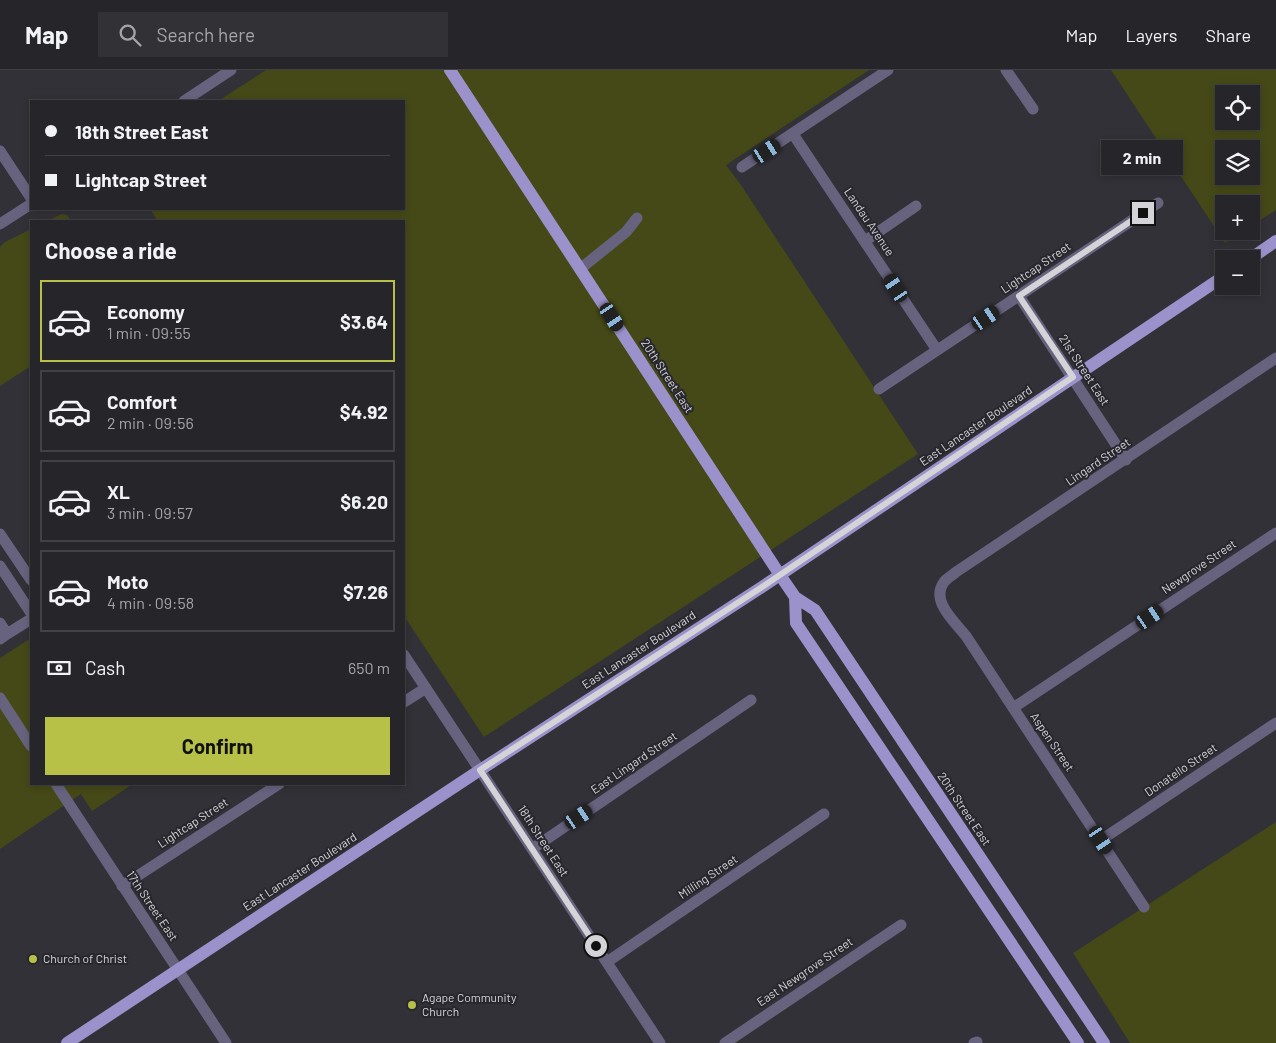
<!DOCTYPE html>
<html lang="en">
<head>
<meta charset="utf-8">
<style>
  body { margin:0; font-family:Barlow,sans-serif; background:#323135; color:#f1f3f6; height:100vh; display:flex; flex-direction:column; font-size:19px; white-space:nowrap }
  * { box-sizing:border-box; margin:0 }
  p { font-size:16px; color:#a4a5a8 }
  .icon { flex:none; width:28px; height:28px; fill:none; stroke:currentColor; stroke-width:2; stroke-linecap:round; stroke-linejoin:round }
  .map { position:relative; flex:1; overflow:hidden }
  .drawer { position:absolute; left:30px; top:150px; width:375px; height:565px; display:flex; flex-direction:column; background:#262529; border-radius:0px; box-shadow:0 2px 8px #0003,0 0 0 1px #424246 }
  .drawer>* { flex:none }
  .hud { position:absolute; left:30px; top:30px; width:375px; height:110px; border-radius:0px; box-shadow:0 2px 8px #0003,0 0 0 1px #424246; display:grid; align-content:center; height:110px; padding:0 15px; background:#262529 }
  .controls { position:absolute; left:1215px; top:15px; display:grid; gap:10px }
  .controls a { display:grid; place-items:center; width:45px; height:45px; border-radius:0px; background:#262529; box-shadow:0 2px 8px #0003,0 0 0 1px #424246; font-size:25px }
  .end { position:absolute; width:22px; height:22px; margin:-11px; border:6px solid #d4d4d8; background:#111; box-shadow:0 0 0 2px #111 }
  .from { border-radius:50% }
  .bubble { position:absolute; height:35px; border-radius:0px; background:#262529; box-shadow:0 2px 8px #0003,0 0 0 1px #424246; font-size:16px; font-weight:700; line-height:35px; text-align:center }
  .car { position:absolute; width:15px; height:30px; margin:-15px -8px; border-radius:6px; box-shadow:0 0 4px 1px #0007; background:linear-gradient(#222 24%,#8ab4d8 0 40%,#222 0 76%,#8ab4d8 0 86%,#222 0) }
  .hud b { display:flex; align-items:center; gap:18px; height:48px; font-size:19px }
  .hud b+b { border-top:1px solid #424246 }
  .hud i { width:12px; height:12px; background:#f1f3f6 }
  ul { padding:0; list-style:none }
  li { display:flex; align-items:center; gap:15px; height:82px; margin:0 10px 8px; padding:0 5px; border:2px solid #424246; border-radius:0px }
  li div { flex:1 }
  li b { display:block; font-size:19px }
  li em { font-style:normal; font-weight:700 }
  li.active { border-color:#b8c147 }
  li>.icon { width:45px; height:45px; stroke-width:1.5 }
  h2 { padding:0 15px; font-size:22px; line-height:60px }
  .pay { display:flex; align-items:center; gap:12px; height:55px; padding:0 15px; font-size:19px }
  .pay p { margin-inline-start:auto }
  .cta { display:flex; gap:10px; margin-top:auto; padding:10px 15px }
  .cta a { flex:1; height:58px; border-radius:0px; background:#b8c147; color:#111; font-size:20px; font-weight:700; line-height:58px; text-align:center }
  header { display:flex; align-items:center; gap:30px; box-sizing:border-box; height:70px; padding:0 25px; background:#262529; border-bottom:1px solid #424246 }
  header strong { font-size:24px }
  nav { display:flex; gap:28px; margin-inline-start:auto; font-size:18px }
  .search { width:350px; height:45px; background:#323135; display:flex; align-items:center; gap:12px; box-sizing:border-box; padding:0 18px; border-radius:0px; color:#a4a5a8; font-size:19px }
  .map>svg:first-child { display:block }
  .green { fill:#454917; fill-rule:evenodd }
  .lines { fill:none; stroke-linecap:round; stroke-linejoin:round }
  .minor { stroke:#67637f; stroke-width:11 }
  .major { stroke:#9c92cb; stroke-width:12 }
  .route { stroke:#d4d4d8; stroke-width:6 }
  .poi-dot { fill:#b8c147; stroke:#28272d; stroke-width:2 }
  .labels { text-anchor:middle; stroke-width:4; stroke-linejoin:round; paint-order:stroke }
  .street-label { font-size:12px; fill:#d4d4d8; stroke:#28272d }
  .poi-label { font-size:12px; fill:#d4d4d8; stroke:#28272d; text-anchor:start }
</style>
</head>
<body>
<header>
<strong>Map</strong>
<div class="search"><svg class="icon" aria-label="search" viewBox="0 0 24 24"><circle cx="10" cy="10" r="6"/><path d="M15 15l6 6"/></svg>Search here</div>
<nav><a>Map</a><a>Layers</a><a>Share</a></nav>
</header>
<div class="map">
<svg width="1276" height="973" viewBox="0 0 1276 973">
  <rect width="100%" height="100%" fill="#323137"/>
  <!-- green -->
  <path class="green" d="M266,0H869L726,95L741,115L918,384L484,667L404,546V151H158L150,139H404V31H218Z
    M1111,0H1276V140L1251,156V134H1224V161H1244L1225,173ZM1224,24H1251V51H1224ZM1224,79H1251V106H1224Z
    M62,144L67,145L71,151H47Z
    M31,159V296L0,316V177L5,172Z
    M31,568V714H133L92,741L81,724L0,779V588Z
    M1276,752V973H1130L1073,883Z"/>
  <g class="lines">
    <!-- minor -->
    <path class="minor" d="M1006,0L1033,39
      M184,31L231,0
      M793,64L937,280
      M0,81L31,128
      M742,97L888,0
      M0,154L31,134
      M865,171L916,136
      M580,199L626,162L637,148
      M1019,226L1126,390
      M879,319L1158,133
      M0,464L31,510
      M0,496L31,543
      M0,553L7,564L0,569
      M7,564L31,549
      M404,585L660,973
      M0,628L31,676
      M404,632L426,618
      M1013,638L1276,463
      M56,714L226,973
      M1101,770L1276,653
      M532,779L751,630
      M122,816L279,714
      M1144,837L966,566C955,552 930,531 944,512C947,508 953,505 956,502L1276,288
      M607,892L824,744
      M725,973L901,855
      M974,973L977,972"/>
    <!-- major -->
    <path class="major" d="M450,0L780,505L795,527L815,540L1104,973
      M1250,189L1276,171
      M795,527L796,553L1078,973
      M67,973L480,700L762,517L1224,206"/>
  </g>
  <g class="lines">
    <!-- route -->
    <path class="route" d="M596,876L480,700L762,517L1073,307L1019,226L1143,143"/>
  </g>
  <!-- markers -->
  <g class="poi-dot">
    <circle cx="33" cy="889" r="5"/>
    <circle cx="412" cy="935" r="5"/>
  </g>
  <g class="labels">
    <!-- street labels -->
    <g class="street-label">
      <text transform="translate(869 152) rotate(56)" y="4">Landau Avenue</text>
      <text transform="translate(1036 198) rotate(-34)" y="4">Lightcap Street</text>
      <text transform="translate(1084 300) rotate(57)" y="4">21st Street East</text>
      <text transform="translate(667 306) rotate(57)" y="4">20th Street East</text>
      <text transform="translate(976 356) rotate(-34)" y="4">East Lancaster Boulevard</text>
      <text transform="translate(1098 392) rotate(-34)" y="4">Lingard Street</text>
      <text transform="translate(1199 497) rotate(-34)" y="4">Newgrove Street</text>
      <text transform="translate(639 580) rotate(-33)" y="4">East Lancaster Boulevard</text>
      <text transform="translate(1052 672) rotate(56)" y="4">Aspen Street</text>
      <text transform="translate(634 693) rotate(-34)" y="4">East Lingard Street</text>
      <text transform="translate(1181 700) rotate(-34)" y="4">Donatello Street</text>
      <text transform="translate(964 739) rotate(56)" y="4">20th Street East</text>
      <text transform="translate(193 753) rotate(-33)" y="4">Lightcap Street</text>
      <text transform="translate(543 771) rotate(57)" y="4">18th Street East</text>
      <text transform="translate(300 802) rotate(-33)" y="4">East Lancaster Boulevard</text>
      <text transform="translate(708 807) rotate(-34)" y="4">Milling Street</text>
      <text transform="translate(152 836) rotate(56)" y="4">17th Street East</text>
      <text transform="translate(805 902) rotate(-34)" y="4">East Newgrove Street</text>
    </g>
    <!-- poi labels -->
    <g class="poi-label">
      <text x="43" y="893">Church of Christ</text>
      <text x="422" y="932">Agape Community<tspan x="422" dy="14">Church</tspan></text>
    </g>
  </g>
</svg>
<div class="controls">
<a><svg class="icon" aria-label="locate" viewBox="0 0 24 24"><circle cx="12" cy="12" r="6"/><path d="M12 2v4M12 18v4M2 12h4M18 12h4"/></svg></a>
<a><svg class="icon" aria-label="layers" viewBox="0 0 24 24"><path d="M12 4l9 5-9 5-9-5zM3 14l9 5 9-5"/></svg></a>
<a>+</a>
<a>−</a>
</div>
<i class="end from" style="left:596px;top:876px"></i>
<i class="end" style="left:1143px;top:143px"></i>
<div class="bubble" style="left:1101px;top:70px;width:82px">2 min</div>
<i class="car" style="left:767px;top:81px;rotate:57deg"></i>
<i class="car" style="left:896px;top:218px;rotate:327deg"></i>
<i class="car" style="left:612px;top:247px;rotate:147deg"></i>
<i class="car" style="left:986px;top:248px;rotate:56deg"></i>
<i class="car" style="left:1150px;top:547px;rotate:56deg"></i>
<i class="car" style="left:579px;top:747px;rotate:56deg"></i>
<i class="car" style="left:1101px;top:770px;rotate:147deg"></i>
<div class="hud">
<b><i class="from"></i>18th Street East</b>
<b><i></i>Lightcap Street</b>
</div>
<section class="drawer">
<h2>Choose a ride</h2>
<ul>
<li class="active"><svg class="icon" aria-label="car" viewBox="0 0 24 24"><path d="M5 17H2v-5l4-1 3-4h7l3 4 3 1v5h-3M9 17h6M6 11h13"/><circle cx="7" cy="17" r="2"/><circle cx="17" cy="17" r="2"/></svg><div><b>Economy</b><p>1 min · 09:55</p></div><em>$3.64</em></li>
<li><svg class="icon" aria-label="car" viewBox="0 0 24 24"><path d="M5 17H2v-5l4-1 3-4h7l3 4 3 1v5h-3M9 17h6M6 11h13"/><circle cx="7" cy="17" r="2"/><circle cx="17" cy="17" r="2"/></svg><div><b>Comfort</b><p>2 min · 09:56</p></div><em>$4.92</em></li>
<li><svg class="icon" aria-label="car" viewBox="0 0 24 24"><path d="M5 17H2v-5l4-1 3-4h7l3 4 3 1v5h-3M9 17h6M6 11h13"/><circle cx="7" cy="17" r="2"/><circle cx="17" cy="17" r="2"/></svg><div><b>XL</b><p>3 min · 09:57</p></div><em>$6.20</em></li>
<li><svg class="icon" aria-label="car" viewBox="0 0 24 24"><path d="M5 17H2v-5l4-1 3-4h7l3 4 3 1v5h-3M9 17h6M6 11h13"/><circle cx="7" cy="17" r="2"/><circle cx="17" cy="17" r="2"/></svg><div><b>Moto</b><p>4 min · 09:58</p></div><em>$7.26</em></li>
</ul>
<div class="pay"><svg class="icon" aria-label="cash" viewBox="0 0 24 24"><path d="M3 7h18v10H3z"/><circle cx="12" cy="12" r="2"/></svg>Cash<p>650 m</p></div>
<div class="cta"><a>Confirm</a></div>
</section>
</div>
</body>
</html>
